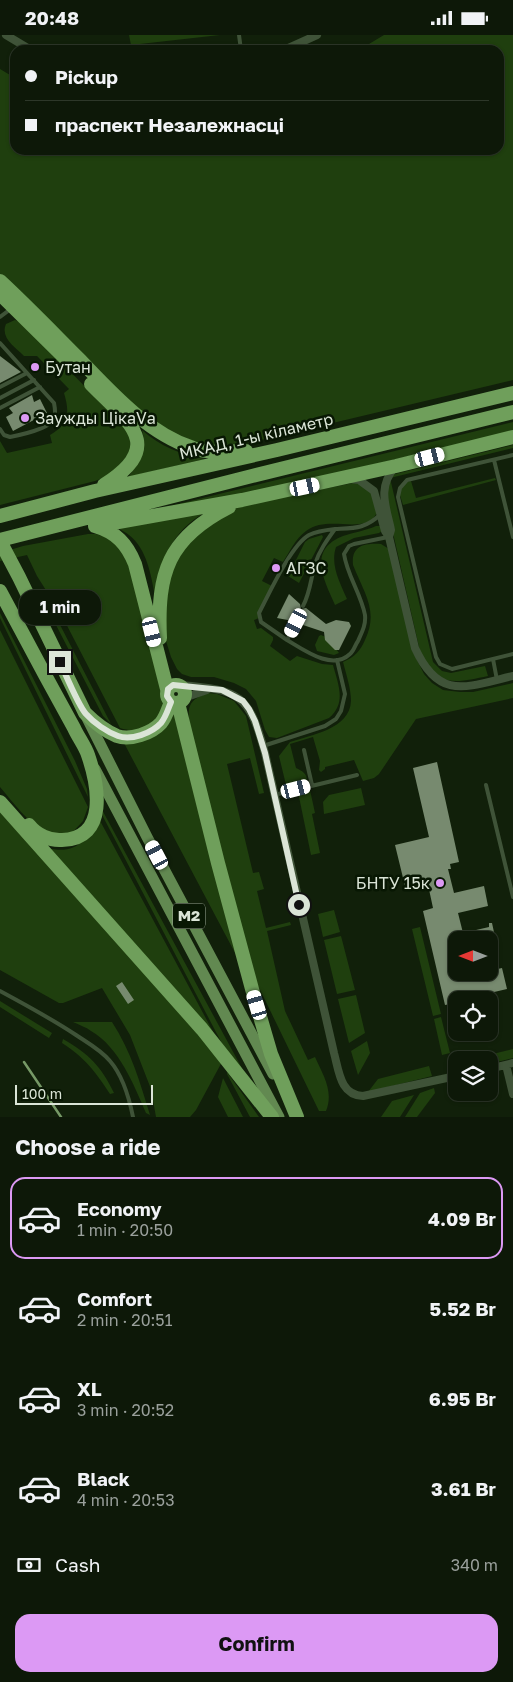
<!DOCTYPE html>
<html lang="en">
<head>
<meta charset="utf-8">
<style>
  body { margin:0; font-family:"Golos Text",sans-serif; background:#162112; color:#f1f3f6; height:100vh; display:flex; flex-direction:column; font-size:19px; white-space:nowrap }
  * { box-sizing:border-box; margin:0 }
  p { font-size:16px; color:#9aa09c }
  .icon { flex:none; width:28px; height:28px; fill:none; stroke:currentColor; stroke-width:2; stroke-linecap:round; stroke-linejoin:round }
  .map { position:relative; height:1082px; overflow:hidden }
  .details { display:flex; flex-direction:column; background:#0d1808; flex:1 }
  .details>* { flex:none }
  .guide { position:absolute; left:10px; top:10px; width:494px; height:110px; border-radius:15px; box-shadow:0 1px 4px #0004,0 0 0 1px #2d3729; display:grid; align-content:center; height:110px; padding:0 15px; background:#0d1808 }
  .needle { width:32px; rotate:270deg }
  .buttons { position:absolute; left:448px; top:896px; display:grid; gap:10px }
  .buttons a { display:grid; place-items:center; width:50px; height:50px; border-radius:10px; background:#0d1808; box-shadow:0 1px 4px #0004,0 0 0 1px #2d3729; font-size:25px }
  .scale { position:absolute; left:15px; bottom:12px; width:138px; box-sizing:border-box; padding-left:5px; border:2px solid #dbe5d7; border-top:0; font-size:14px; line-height:18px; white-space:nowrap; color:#dbe5d7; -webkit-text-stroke:4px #081703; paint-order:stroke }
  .end { position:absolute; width:22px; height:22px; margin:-11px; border:6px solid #dbe5d7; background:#111; box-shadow:0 0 0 2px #111 }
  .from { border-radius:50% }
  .bubble { position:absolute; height:35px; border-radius:15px; background:#0d1808; box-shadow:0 1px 4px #0004,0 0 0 1px #2d3729; font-size:16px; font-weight:700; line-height:35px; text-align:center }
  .car { position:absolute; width:15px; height:30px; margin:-15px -8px; border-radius:6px; box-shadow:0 0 4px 1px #0007; background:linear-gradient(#fff 24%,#345 0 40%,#fff 0 76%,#345 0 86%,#fff 0) }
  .guide b { display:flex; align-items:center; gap:18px; height:48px; font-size:19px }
  .guide b+b { border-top:1px solid #2d3729 }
  .guide i { width:12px; height:12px; background:#f1f3f6 }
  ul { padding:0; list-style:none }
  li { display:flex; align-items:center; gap:15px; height:82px; margin:0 10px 8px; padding:0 5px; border:2px solid transparent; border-radius:15px }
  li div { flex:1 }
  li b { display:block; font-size:19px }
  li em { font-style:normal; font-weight:700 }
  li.active { border-color:#dc99f4 }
  li>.icon { width:45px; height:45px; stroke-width:1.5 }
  h2 { padding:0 15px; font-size:22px; line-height:60px }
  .pay { display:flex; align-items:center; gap:12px; height:55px; padding:0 15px; font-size:19px }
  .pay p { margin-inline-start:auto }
  .action { display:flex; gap:10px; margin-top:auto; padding:10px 15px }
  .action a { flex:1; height:58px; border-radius:15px; background:#dc99f4; color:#111; font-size:20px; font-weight:700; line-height:58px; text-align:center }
  .status { display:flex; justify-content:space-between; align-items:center; height:35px; padding:0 25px; background:#0d1808; direction:ltr }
  .status svg { height:14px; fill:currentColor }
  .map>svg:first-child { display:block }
  .green { fill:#1f3f0e }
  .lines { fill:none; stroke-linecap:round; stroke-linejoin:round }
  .stream { stroke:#769966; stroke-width:2.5 }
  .building { fill:#778a6f }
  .lane { stroke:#3f5338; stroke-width:4 }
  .street { stroke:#3f5338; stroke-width:8 }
  .primary { stroke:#628951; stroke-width:11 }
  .highway { stroke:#6f9f5b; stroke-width:14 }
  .route { stroke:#dbe5d7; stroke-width:6 }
  .poi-dot { fill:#dc99f4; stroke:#081703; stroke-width:2 }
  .labels { text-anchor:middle; stroke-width:5; stroke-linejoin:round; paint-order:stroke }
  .shield { fill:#081703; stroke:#9ca797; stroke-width:1 }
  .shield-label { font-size:15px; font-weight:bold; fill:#dbe5d7 }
  .poi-label { font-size:16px; fill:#dbe5d7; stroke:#081703; text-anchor:start }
  .street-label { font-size:16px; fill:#dbe5d7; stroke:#081703 }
</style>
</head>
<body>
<div class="status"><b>20:48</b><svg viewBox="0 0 49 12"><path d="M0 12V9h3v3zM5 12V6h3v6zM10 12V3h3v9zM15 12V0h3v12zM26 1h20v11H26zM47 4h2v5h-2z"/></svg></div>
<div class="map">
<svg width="513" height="1082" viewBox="0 0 513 1082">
  <rect width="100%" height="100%" fill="#11200a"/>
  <!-- green -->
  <path class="green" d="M129,0H220L131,10Z
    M384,0H513V345L236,411L222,412L199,408L179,401L143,380L0,241V34L15,43V115H499V15H359Z
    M15,285L22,288L126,393L130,399L131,416L111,440L95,446L0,470V406L7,418L52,408L50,400C69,389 70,378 64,358L69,354L37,321H24C15,312 0,303 6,289Z
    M513,387V396L226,465L174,470Z
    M142,395C160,411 181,420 205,424L128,442C140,428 147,413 142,395Z
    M513,410V413L390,443L433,627L442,636L451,638L485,631L488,641C459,647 441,653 422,625L385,463L386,447L391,440Z
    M495,443L496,445L403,470L399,457L402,448L411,446L416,463Z
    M353,448L360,449L374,457L378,476C375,481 373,485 367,487C351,494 325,482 306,496C295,504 290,516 283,527L274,523L262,546L272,551L259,583L254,585L257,594L261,593L273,602V605L270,611L290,626L297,621L322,629L333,630C338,649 347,668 329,683L277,703L269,702L265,695L256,666L246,654L234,648L214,642H191L182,639L177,634L171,622L166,606L164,579L171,539L183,514L194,500L231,473Z
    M206,477C170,497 163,524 155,561C151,540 147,514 129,500C126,497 120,495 116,492Z
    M376,491H381L382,496L379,498L354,503L336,512C330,530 340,548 347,564L335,570C324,545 307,515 343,501C354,497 365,496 376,491Z
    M88,499H96L106,502L123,514L142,569L165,663C162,685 143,701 120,693L61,579L37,541L27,520L0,526V518L23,511Z
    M322,500L323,502L299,548L288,541L305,507L309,504Z
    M381,509L389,514L413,617L424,639L432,648L443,655L460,657H473L513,648V663L416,684L379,739L374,743L363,746L354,725L325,732V734L321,737L319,735L320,726L313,702L290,709L296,733C302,736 307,738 307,746L287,754L279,721L290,707C311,700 350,694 351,666C351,653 346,639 343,627C355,622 360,616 365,605C379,576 364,558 353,530C351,510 365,508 381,509Z
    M41,561L56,582L111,689L103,681Z
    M0,578L75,726L87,754L88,762L0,583Z
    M0,595L88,772L83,786L70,800C38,804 19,774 0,752Z
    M321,600L328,603L339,618L334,620L317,616L315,610L319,601Z
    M208,658L217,659L234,666L246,681L264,758L259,759L250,723L227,729L253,838L259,837L264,854L257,856L266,893L290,887L291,890L267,896L285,976L308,1025L315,1022C323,1040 334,1056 326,1076H319L266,967L257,949L241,892L189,689C188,670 189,665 208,658Z
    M174,679L243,933L124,708L165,691Z
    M361,753L365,770L324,779L323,767L329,760Z
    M310,755L315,778L312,779L320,818L311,820L298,757Z
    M100,771L251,1050L228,1020L100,776Z
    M0,773L223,1025L196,1075L190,1082H156L151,1054L130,1000L102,953L63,968H59L0,935Z
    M98,782L225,1019L47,813C76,820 86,806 98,782Z
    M334,875L340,897L323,902L318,879Z
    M420,892L441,979L433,981L412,894Z
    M341,901L355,955L337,959L324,905Z
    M356,960L365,998L349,1008L338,964Z
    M0,966L52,998L49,1003L0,972Z
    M441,982L450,1018L442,1020L434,984Z
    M73,987H112C131,1016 140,1047 150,1080L146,1078C134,1050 119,1012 91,996C86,992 79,990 73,987Z
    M63,1004C89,1019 101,1031 114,1058L110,1059C95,1036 85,1023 62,1008Z
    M367,1006L370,1018L358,1040L351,1016Z
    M513,1014V1023L489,1029V1025H468Z
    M429,1031L432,1041L368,1057L378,1044Z
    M227,1037L259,1082H250L227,1039Z
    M223,1043L243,1082H228L218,1062Z
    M434,1053L435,1058L417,1082H405L420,1058Z
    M414,1060L400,1082H381L392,1066Z"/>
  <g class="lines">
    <!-- stream -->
    <path class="stream" d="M24,1027L61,1082"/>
  </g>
  <!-- building -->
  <path class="building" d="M0,321L21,337L0,348Z
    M32,360L34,367L40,364L47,378L13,396L6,382L13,378L9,373Z
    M289,559L300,569L301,574L306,573L326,589L336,585L349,587L351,591L339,615H335L325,605L324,597L300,589L297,585L293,586L277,583Z
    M437,727L459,827L450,829L451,834H448L454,858L484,851L488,871L458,878L463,898L489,892V888H492L497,911L489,913V905H456V938H472L473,940L489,938V936L502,933L507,954L477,961L478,965H456V968L445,970L423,876L433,873L427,845L405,851L395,810L429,802L413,733Z
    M122,947L134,965L128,969L116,951Z"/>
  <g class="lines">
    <!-- lane -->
    <path class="lane" d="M239,0L241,15
      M0,282L12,273
      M0,308L54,368C55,373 56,379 54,384C49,394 20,400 10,402L4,400L0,394
      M0,352L27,338
      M0,363L34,345
      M0,373L40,352
      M513,420L407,445L400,453L398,462L436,622L440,629L452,634L513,619
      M494,425L513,502
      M303,571C310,558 311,543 315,529C319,516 327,505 335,494C355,493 365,494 381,479
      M296,588L287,605C304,615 332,636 350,619C354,616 355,610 358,606C362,597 366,590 365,580C361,559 347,540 344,519L349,511L354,509L388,502
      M287,605L261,587L259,578C269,559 291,510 309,500C317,496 326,495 335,494
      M493,624L497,645
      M263,711L325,691L336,684L341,676L345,659L337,625
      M304,715L312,750
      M486,750L513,862
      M274,760L357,740
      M0,956C26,970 52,984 76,1000C88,1008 101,1015 110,1026C123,1041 129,1062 133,1082"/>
    <!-- street -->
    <path class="street" d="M6,0L31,15
      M284,15L317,0
      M350,444L359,445L374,456L385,496L389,502L415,613C439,666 466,652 513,641
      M389,502L391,495C386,471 377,453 395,432
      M180,650C240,655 249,659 265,718L334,1018C339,1036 340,1060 363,1061L456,1041
      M184,663L207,655
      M506,1030L513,1059
      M489,1034L513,1028"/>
    <!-- primary -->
    <path class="primary" d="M86,681L147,802L273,1039
      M95,734L279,1082"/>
    <!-- highway -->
    <path class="highway" d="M0,246C27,271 53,298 79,324C111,357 147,398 193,413C209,419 228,416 246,416
      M0,259L69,327
      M91,349C128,387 167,410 104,450
      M0,481L95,456L277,415L513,358
      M95,491C116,497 127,509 135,529L167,654
      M96,491L242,465L396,431L513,402
      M0,505L252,441L513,377
      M0,506L19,542L85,678C94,687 105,696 117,701C130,706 152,698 161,688C166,682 168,674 171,667
      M0,556C15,584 30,612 45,640C55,658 64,675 74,693C78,702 85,711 88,720C98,749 109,804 62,805C50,806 37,800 29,790
      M160,603C157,538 168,503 229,472
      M167 659a9 9 0 1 1 18 0a9 9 0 1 1-18 0Z
      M178,668L218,828L252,954L271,1019L297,1082
      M0,767L202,994L272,1082"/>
  </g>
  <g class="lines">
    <!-- route -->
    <path class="route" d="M60,627C66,640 78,670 86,679C94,688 107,697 118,701C131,706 152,698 161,688C166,682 168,674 171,667L167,661L168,654L173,650L222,655L243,666L249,674L255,686L265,718L299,870"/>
  </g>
  <!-- markers -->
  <g class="poi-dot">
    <circle cx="35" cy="332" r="5"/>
    <circle cx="25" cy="383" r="5"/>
    <circle cx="276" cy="533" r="5"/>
    <circle cx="440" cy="848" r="5"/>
  </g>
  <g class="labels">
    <!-- shield labels -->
    <rect class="shield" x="173" y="868.5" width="32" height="25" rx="4"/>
    <g class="shield-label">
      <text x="189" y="886">М2</text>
    </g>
    <!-- poi labels -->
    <g class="poi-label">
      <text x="45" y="338">Бутан</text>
      <text x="35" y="389">Заужды ЦікаVа</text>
      <text x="286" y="539">АГЗС</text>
      <text x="430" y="854" text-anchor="end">БНТУ 15к</text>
    </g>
    <!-- street labels -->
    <g class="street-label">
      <text transform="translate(256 401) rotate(-13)" y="6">МКАД, 1-ы кіламетр</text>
    </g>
  </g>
</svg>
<div class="buttons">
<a><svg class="needle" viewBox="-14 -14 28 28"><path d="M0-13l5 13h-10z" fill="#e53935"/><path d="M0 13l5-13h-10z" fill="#9aa09c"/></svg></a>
<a><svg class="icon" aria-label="locate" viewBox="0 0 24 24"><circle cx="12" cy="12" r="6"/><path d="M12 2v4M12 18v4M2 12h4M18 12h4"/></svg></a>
<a><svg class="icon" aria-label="layers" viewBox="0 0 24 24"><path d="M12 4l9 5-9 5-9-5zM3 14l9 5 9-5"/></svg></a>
</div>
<div class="scale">100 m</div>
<i class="end from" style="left:299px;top:870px"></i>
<i class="end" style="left:60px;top:627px"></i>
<div class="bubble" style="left:19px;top:555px;width:82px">1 min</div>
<i class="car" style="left:430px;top:422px;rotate:76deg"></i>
<i class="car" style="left:305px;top:452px;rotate:78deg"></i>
<i class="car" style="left:296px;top:588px;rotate:207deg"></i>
<i class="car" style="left:152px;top:597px;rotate:166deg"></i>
<i class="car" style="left:296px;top:754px;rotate:76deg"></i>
<i class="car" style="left:157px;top:820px;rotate:332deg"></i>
<i class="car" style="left:257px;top:970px;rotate:343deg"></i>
<div class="guide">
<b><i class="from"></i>Pickup</b>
<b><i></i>праспект Незалежнасці</b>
</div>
</div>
<section class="details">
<h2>Choose a ride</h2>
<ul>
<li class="active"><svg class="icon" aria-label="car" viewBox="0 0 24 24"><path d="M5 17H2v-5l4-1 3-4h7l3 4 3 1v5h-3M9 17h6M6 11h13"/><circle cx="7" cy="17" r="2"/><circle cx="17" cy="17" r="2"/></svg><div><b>Economy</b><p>1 min · 20:50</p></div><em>4.09 Br</em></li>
<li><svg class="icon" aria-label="car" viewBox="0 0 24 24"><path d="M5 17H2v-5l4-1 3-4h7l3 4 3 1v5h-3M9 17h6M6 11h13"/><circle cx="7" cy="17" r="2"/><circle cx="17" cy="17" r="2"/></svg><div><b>Comfort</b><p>2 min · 20:51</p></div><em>5.52 Br</em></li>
<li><svg class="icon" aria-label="car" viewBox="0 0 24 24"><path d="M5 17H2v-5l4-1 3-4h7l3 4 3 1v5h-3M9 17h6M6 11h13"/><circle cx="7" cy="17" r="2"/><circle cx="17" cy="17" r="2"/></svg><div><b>XL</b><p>3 min · 20:52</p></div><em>6.95 Br</em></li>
<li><svg class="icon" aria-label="car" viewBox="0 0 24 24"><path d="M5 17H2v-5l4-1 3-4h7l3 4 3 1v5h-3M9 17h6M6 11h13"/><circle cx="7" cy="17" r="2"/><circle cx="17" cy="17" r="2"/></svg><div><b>Black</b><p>4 min · 20:53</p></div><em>3.61 Br</em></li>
</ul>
<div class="pay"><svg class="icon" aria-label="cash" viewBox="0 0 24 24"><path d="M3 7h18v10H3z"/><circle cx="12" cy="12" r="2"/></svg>Cash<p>340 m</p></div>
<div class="action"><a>Confirm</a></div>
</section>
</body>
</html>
